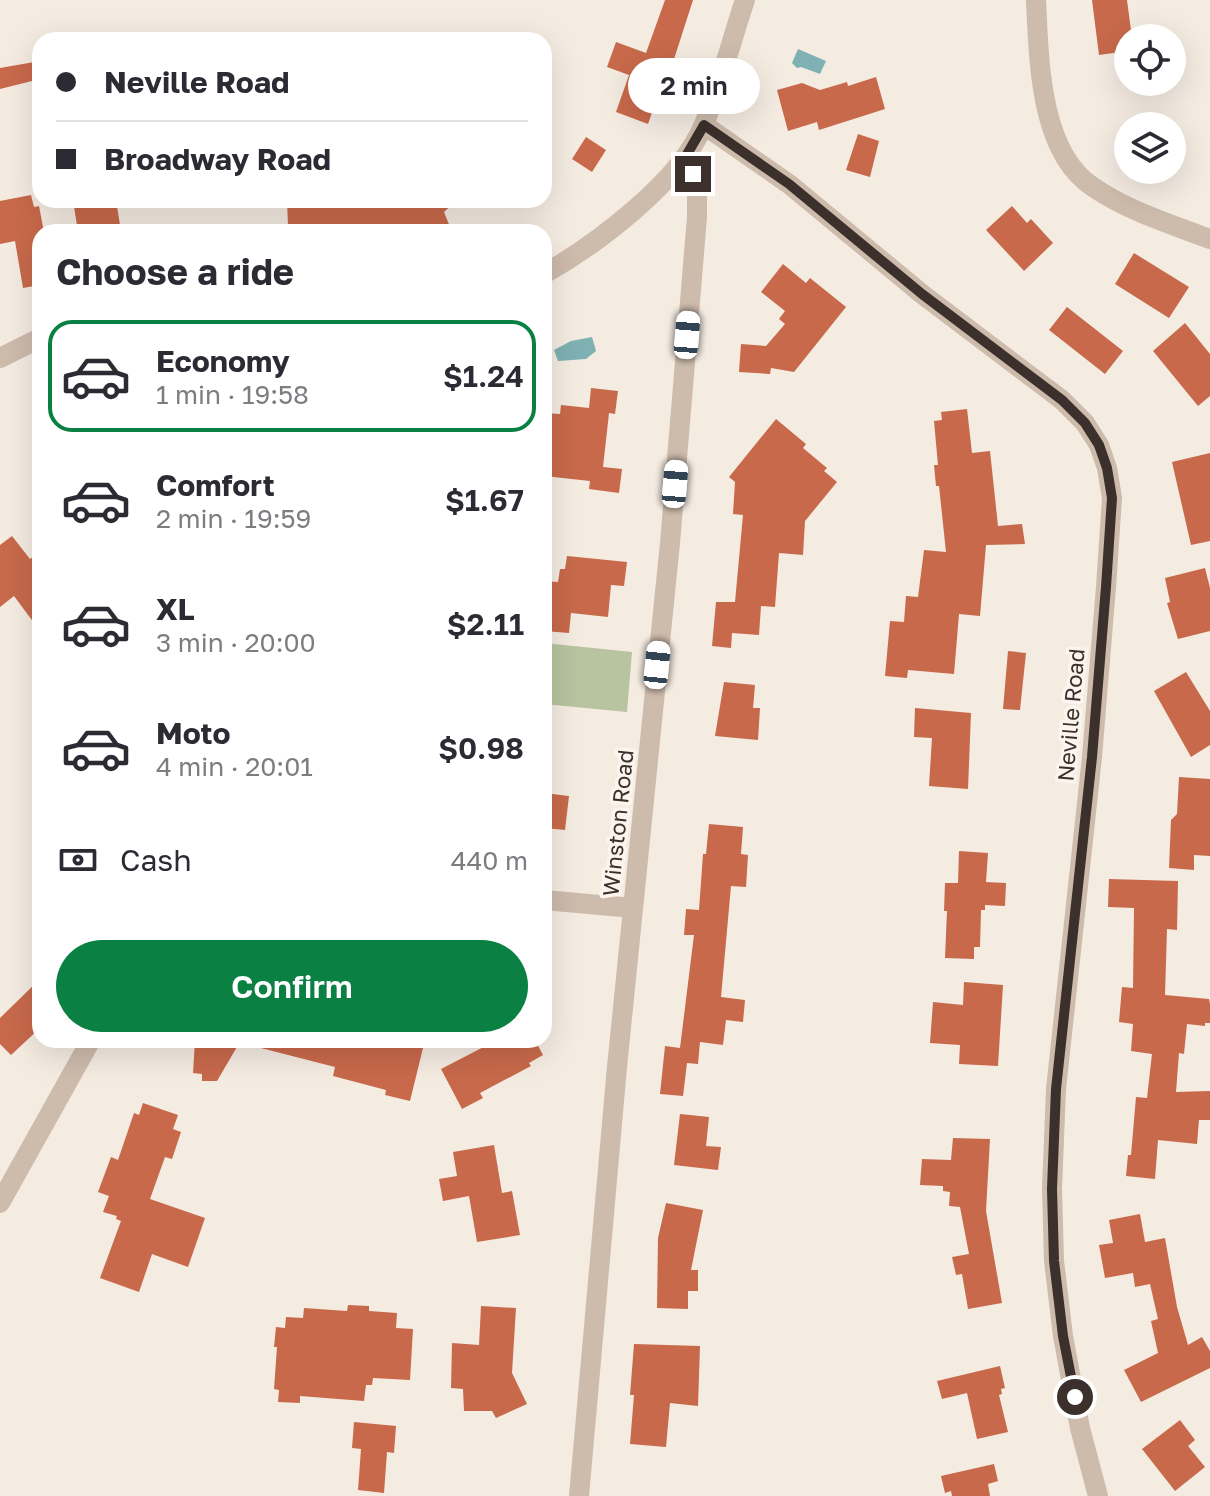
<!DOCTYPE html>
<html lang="en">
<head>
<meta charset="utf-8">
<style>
  body { margin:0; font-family:"Golos Text",sans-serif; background:#f7f7f7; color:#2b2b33; height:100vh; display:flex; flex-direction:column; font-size:30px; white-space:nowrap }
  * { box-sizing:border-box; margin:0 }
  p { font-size:26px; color:#7c7c81 }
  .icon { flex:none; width:44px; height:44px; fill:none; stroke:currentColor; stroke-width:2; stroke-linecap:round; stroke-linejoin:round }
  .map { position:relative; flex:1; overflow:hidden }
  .sheet { position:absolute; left:32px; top:224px; width:520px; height:824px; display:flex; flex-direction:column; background:#fff; border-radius:24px; box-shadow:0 8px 32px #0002 }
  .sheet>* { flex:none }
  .guide { position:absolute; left:32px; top:32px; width:520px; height:176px; border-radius:24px; box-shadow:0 8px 32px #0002; display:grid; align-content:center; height:176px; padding:0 24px; background:#fff }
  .fabs { position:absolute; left:1114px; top:24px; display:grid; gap:16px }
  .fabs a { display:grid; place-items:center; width:72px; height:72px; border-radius:50%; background:#fff; box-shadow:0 8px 32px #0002; font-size:40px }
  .end { position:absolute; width:36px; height:36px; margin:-18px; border:10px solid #3b302b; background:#fff; box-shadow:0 0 0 4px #fff }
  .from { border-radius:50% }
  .bubble { position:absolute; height:56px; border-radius:28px; background:#fff; box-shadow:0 8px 32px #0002; font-size:26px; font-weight:600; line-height:56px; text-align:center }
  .car { position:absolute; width:24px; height:48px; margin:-24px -12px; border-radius:10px; box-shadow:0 0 6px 2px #0007; background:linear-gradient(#fff 24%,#345 0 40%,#fff 0 76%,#345 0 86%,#fff 0) }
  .guide b { display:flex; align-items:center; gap:28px; height:76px; font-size:30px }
  .guide b+b { border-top:2px solid #e1e1e2 }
  .guide i { width:20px; height:20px; background:#2b2b33 }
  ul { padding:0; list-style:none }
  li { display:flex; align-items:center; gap:24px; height:112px; margin:0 16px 12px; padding:0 8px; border:4px solid transparent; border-radius:24px }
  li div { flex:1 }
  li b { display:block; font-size:30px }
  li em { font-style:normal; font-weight:600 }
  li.on { border-color:#0b8043 }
  li>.icon { width:72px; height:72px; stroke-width:1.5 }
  h2 { padding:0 24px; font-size:36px; line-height:96px }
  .pay { display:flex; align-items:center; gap:20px; height:88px; padding:0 24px; font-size:30px }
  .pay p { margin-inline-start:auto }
  .action { display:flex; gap:16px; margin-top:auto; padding:16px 24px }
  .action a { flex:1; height:92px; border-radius:48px; background:#0b8043; color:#fff; font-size:32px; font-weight:600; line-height:92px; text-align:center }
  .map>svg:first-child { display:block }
  .green { fill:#b8c4a0 }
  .water { fill:#7fb0b2 }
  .building { fill:#c8694b }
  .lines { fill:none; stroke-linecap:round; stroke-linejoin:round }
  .minor { stroke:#cdbbac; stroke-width:20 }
  .route { stroke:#3b302b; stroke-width:10 }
  .labels { text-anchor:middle; stroke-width:7; stroke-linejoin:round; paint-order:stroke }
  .street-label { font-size:22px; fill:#3b302b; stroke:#fbf5ee }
</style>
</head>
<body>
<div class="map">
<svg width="1210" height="1496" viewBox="0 0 1210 1496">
  <rect width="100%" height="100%" fill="#f4ebe1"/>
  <!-- green -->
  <path class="green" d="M544,643L632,652L627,712L544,704Z"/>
  <!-- water -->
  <path class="water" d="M798,49L826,61L820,74L801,67L797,68L792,63Z
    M592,337L596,351L586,359L558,361L554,350L571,341Z"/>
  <!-- building -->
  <path class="building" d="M665,0H693L667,81L664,79L648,124L616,112L629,75L607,67L616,42L646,53Z
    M1092,0H1127L1132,38H1128V51L1099,55Z
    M40,61V79L0,89V68Z
    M876,77L885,109L819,130L817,122L788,131L777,90L802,83L820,90L847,82L848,86Z
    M858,134L879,141L870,177L846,170Z
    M586,137L606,150L592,172L572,159Z
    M31,195L34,207L39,206L44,232H40V285L23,288L15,241L0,244V201Z
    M73,200H116L120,225L105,227L106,232H78Z
    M287,200H457L444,212L452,232H367V224L288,226Z
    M1012,206L1027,223L1031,219L1053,243L1024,271L986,230Z
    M1134,253L1189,287L1169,318L1115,284Z
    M783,264L806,283L810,278L846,307L794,372L771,368L770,374L739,372L741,344L766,346L785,324L779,319L785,311L761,292Z
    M1067,307L1123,351L1105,374L1049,330Z
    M1185,323L1210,354V396L1198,406L1153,351Z
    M591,388L618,391L615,414L609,413L603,467L622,469L619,493L589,489L590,481L544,476L547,442H544V413L560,414L561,405L589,408Z
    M967,409L972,453L990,451L998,526L1022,524L1025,544L986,545L980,616L959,614L954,674L908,670L907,678L885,676L890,621L904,622L906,596L918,597L924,550L946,552L939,486H936L934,465H938L934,421L942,420L941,412Z
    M776,419L806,444L803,448L827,468L824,471L837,482L805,521L803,555L779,553L775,607L761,606L759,635L732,633L731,648L712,646L716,602H735L743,515L733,514L735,482L729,477Z
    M1210,453V541L1191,545L1172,462Z
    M12,536L30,559L40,552V631L14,596L0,607V545Z
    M567,556L627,562L624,586L611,585L608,617L571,613L569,633L544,631V581L558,582L560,569H565Z
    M1205,568L1210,588V631L1178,639L1167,603L1170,602L1165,578Z
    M1008,651L1026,653L1020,710L1003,709Z
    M1186,672L1210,711V745L1191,757L1154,691Z
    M724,682L755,685L753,708H760L758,740L715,736Z
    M915,708L971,713L968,789L929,786L932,738L914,737Z
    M1179,777L1210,779V856L1194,855V870L1169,868L1171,820L1177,814Z
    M544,793L569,796L565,830L544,828Z
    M709,824L743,827L741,854L748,855L746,887L731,886L721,997L745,1000L743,1022L726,1020L723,1045L700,1042L698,1064L687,1063L683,1096L660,1094L665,1046L680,1048L694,935H684L686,909L699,910L703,854H706Z
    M959,851L988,853L986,882L1006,883L1005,906L985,905V910H981L980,947H974V959L945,958L947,911H944L945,883H958Z
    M1109,879L1178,881L1177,930L1167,929L1165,995L1209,999L1210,1004V1023H1205V1026L1187,1024L1184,1054L1179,1053L1176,1092L1210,1091V1120H1199L1197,1144L1158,1140L1155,1179L1126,1176L1128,1155H1131L1136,1097L1147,1098L1152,1054L1131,1051L1133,1024L1119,1022L1122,987L1133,988L1134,908L1108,907Z
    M40,979V1028L11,1055L0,1044V1018Z
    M964,982L1003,985L998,1066L959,1064L960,1045L930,1043L933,1002L963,1005Z
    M195,1040H241L217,1081H202V1074L193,1073Z
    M257,1040H425L410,1101L385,1095L386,1090L333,1076L335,1067L257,1047Z
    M497,1040H535L543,1055L529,1063L531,1066L480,1093L483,1098L462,1109L441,1069Z
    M143,1103L178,1115L173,1129L181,1132L172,1159L165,1157L150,1199L205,1218L188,1267L152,1254L139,1292L100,1278L121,1221L116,1219L117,1216L103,1212L109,1196L98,1192L111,1157L118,1160L134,1113L139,1115Z
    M680,1114L709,1117L706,1146L721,1147L718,1170L674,1165Z
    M953,1138L990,1139L986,1211L1002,1303L968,1309L962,1274L956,1275L952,1257L969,1254L960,1207L949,1206L950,1192L943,1191V1186L920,1185L922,1159L951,1160Z
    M494,1145L502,1193L512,1191L520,1235L477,1242L469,1196L443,1201L439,1179L457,1176L453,1152Z
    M666,1203L703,1210L691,1270H698V1291H688V1309L657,1308L658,1238Z
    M1140,1214L1145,1242L1165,1238L1177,1307L1188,1345L1202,1337L1210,1351V1368L1141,1402L1124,1370L1158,1353L1151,1321L1158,1319L1150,1284L1135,1287L1133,1273L1105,1278L1099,1245L1113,1243L1109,1220Z
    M348,1305L369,1306V1311L397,1313L396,1328L413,1329L410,1380L373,1378L372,1385H366L364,1401L300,1396V1403L278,1402L279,1390L274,1389L277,1347H274L276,1327L285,1328L286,1317L303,1318L304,1308L347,1311Z
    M481,1306L516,1308L512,1373L527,1404L496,1418L492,1411H464L463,1389L451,1388L452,1343L479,1345Z
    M634,1344L700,1346L698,1406L670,1403L666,1447L630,1444L634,1395H630Z
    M1000,1366L1005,1388L1001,1389L1002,1394L999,1395L1008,1432L977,1439L967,1393L942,1399L937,1381Z
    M1180,1420L1195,1440L1188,1446L1205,1467L1175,1491L1142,1449Z
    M354,1422L396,1426L394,1453L387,1452L384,1493L358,1490L361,1449L352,1448Z
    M994,1464L998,1481L988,1484L990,1496H952L951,1491L945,1493L941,1476Z"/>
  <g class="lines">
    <!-- minor -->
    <path class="minor" d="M1036,0C1039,58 1039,152 1093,187C1128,211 1170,224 1210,239
      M704,125L789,184L922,294L1062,400L1085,423L1099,445L1107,468L1112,498L1106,587L1092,757L1056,1089L1052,1189L1054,1261L1063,1336L1080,1428L1098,1496
      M544,274C597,244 681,181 704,124C721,84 731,41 745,0
      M0,358L40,338
      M544,900L633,908
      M0,1203L91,1040
      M579,1496L617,1067L670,543L697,217V194L686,156"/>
  </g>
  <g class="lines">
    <!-- route -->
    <path class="route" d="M693,174L686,156L704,125L789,184L922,294L1062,400L1085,423L1099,445L1107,468L1112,498L1106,587L1092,757L1056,1089L1052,1189L1054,1261L1063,1336L1075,1397"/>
  </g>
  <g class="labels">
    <!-- street labels -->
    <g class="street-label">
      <text transform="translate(1071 715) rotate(-85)" y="8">Neville Road</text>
      <text transform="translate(618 823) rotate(-84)" y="8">Winston Road</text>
    </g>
  </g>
</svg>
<div class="fabs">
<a><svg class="icon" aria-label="locate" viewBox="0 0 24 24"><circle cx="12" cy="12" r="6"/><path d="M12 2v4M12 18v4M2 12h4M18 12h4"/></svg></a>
<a><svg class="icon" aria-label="layers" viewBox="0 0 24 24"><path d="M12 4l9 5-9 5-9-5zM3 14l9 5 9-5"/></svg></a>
</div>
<i class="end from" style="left:1075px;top:1397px"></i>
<i class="end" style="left:693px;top:174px"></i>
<div class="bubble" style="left:628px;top:58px;width:132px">2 min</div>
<i class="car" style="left:687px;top:335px;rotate:5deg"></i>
<i class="car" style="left:675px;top:484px;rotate:5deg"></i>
<i class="car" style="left:657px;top:665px;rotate:6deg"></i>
<div class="guide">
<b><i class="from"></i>Neville Road</b>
<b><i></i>Broadway Road</b>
</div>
<section class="sheet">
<h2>Choose a ride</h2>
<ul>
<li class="on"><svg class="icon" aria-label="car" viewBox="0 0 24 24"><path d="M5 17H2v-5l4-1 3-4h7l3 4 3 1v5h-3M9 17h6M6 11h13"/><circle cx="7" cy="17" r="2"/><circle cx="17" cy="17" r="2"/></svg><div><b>Economy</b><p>1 min · 19:58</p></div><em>$1.24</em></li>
<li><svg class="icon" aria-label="car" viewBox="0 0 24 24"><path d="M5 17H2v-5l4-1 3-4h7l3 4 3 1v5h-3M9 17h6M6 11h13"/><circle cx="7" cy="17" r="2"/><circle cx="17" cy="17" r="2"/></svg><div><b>Comfort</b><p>2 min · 19:59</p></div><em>$1.67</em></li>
<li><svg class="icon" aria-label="car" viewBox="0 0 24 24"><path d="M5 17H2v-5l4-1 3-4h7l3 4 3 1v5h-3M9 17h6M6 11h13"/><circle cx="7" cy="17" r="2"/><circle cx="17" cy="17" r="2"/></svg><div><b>XL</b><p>3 min · 20:00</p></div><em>$2.11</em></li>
<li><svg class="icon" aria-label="car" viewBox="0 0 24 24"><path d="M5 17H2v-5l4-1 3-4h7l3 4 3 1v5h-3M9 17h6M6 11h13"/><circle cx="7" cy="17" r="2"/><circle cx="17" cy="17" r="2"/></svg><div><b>Moto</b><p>4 min · 20:01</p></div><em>$0.98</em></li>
</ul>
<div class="pay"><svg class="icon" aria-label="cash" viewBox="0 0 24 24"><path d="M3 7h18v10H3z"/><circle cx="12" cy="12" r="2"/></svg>Cash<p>440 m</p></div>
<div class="action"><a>Confirm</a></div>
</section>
</div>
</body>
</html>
